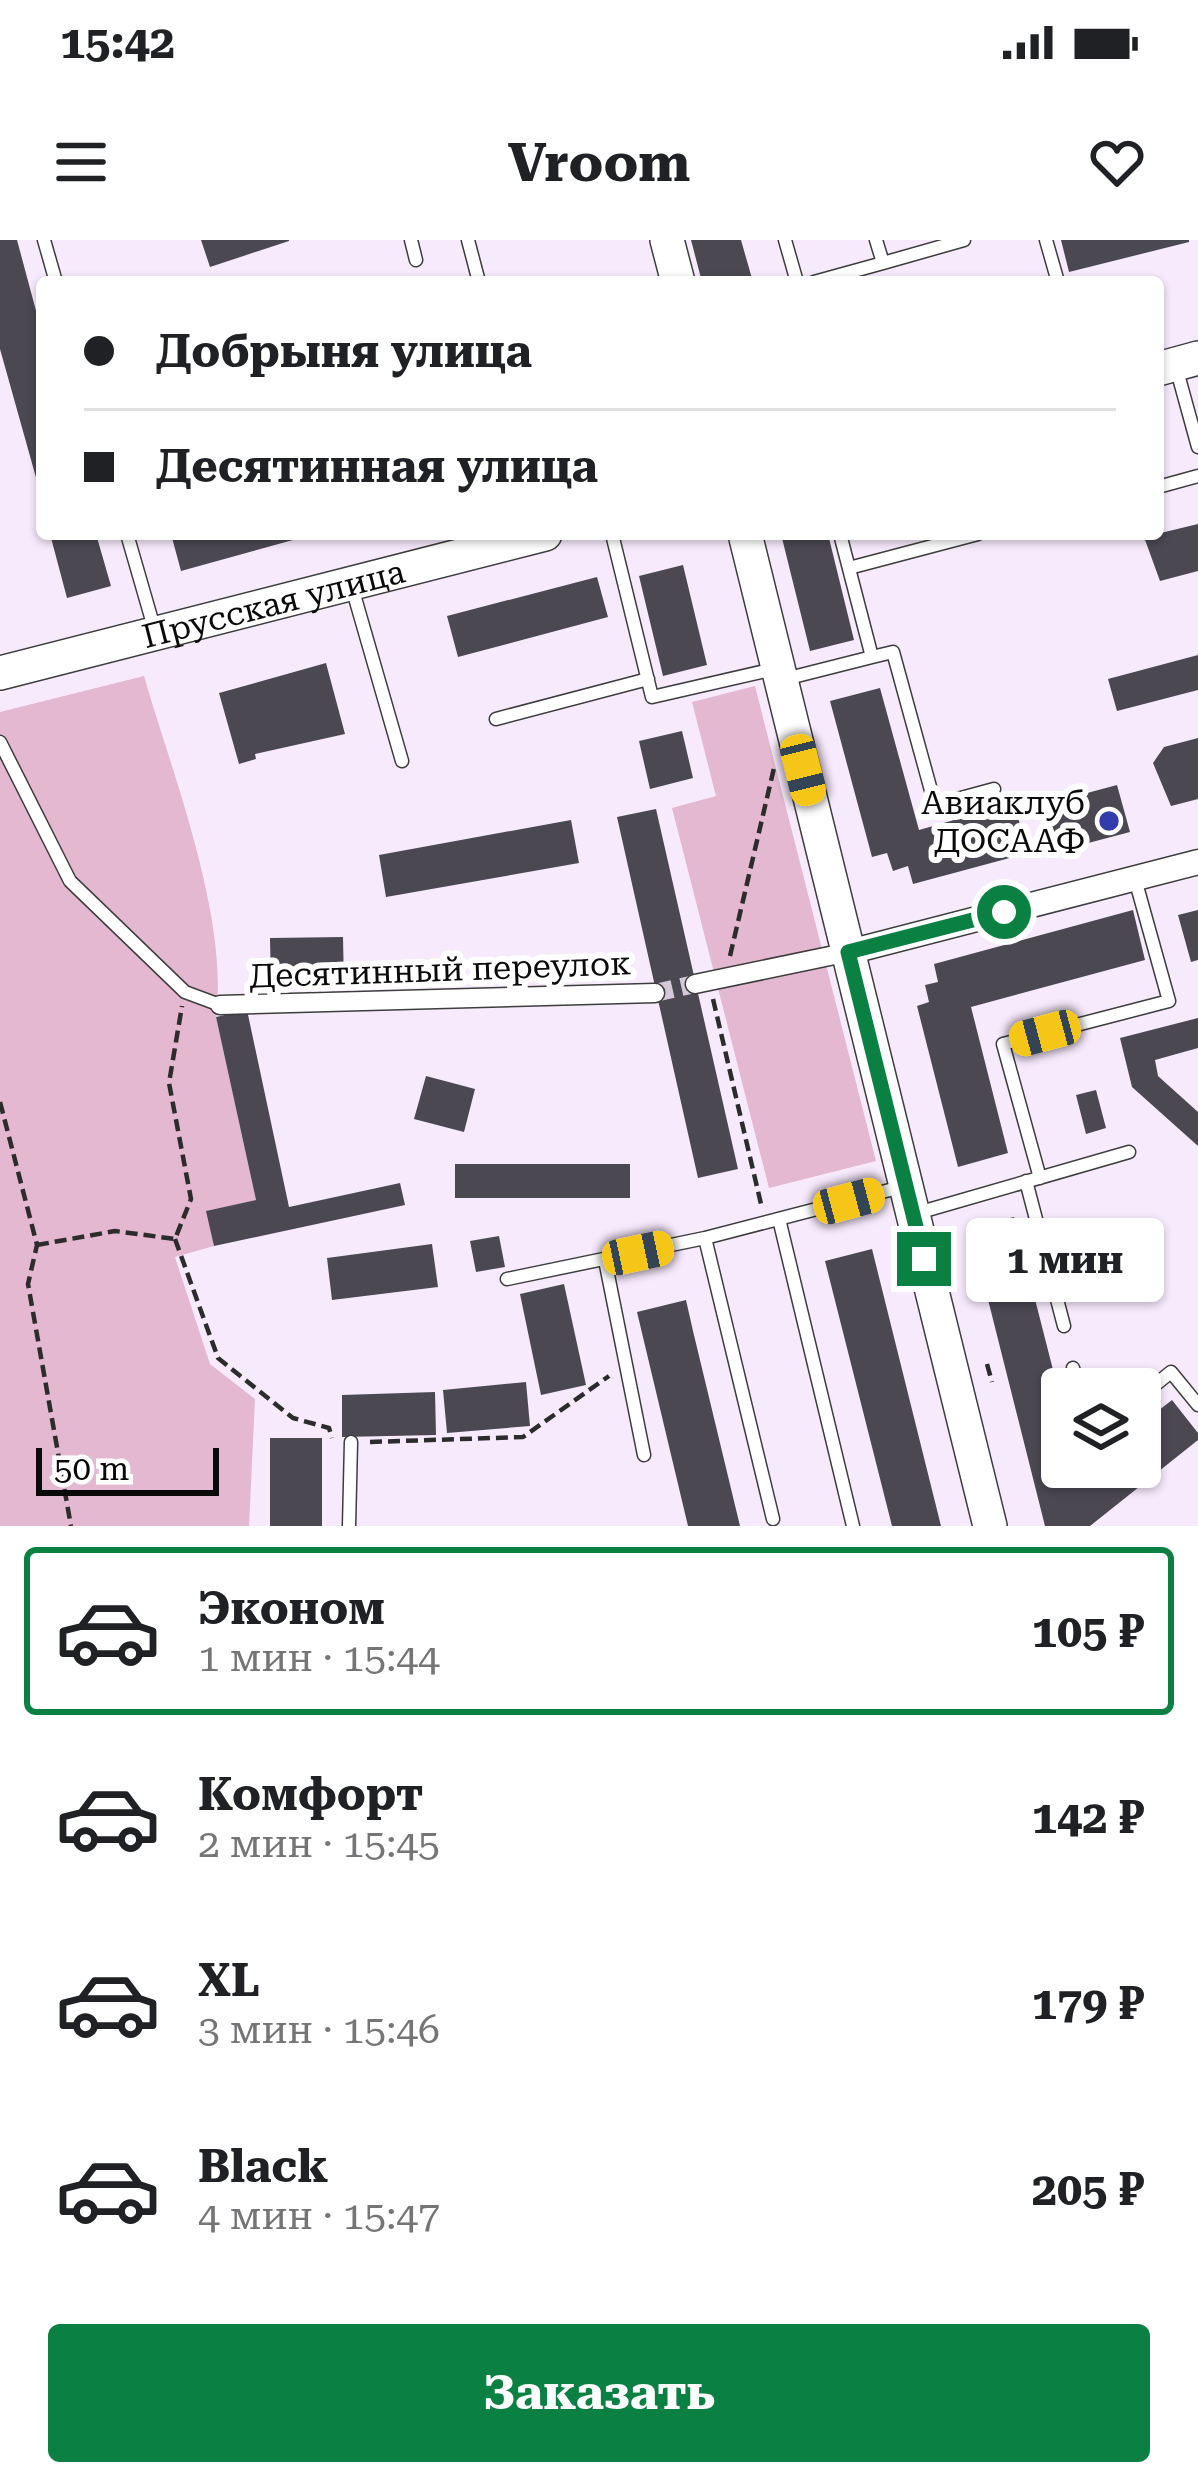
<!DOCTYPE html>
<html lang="ru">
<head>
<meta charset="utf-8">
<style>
  body { margin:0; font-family:"Roboto Serif",serif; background:#f6f6f6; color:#202124; height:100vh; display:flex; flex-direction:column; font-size:45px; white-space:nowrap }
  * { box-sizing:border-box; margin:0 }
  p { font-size:39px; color:#757577 }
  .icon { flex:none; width:66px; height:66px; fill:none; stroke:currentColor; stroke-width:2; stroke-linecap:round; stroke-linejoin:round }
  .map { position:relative; height:1286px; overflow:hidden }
  .side { display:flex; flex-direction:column; background:#fff; flex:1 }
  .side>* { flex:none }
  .guide { position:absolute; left:36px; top:36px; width:1128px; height:264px; border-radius:12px; box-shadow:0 3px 9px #0004; display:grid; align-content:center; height:264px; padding:0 48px; background:#fff }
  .tools { position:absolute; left:1041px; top:1128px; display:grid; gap:24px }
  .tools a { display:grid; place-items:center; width:120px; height:120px; border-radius:12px; background:#fff; box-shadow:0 3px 9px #0004; font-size:60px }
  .scale { position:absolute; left:36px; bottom:30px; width:183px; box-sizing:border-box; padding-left:12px; border:6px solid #0a0a0a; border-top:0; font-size:33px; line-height:42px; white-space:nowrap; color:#0a0a0a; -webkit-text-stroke:9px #fff; paint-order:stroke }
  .end { position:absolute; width:54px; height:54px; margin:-27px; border:15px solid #0b8043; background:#fff; box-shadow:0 0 0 6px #fff }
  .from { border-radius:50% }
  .bubble { position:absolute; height:84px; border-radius:12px; background:#fff; box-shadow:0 3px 9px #0004; font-size:39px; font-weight:700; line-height:84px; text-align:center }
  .car { position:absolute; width:36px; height:72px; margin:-36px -18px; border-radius:15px; box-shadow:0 0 9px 3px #0007; background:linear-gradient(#f5c518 24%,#345 0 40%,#f5c518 0 76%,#345 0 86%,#f5c518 0) }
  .guide b { display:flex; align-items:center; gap:42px; height:114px; font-size:45px }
  .guide b+b { border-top:3px solid #e0e0e0 }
  .guide i { width:30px; height:30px; background:#202124 }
  ul { padding:21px 0 0; list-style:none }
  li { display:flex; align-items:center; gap:36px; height:168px; margin:0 24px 18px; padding:0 24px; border:6px solid transparent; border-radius:12px }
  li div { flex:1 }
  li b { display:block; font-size:45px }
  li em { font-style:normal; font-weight:700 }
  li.current { border-color:#0b8043 }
  li>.icon { width:108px; height:108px; stroke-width:1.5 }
  .primary-button { display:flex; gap:24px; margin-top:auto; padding:24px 48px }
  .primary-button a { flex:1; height:138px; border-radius:12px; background:#0b8043; color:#fff; font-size:48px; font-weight:700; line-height:138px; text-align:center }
  .status { display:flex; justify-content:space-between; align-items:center; height:84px; padding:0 60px; background:#fff; direction:ltr }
  .status svg { height:33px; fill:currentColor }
  header { display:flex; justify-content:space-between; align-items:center; height:156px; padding:0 48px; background:#fff; font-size:54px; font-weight:700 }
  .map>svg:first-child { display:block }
  .green { fill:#e3b8d0 }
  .building { fill:#4b4852 }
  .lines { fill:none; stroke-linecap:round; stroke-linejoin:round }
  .pedestrian-tunnel { stroke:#d4c8d9; stroke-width:18; stroke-dasharray:18 9; stroke-linecap:butt }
  .service-casing { stroke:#3d3d3d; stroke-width:15 }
  .pedestrian-casing { stroke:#3d3d3d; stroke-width:21 }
  .minor-casing { stroke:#3d3d3d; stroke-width:27 }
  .tertiary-casing { stroke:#3d3d3d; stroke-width:36 }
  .path { stroke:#2c2c2c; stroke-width:4.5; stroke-dasharray:12 6; stroke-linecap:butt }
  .service { stroke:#fff; stroke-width:12 }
  .pedestrian { stroke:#fff; stroke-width:18 }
  .minor { stroke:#fff; stroke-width:24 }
  .tertiary { stroke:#fff; stroke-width:33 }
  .route { stroke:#0b8043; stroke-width:15 }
  .poi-dot { fill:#323dab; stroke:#fff; stroke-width:4.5 }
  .labels { text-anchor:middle; stroke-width:12; stroke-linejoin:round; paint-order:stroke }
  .street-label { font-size:33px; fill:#0a0a0a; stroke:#fff }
  .poi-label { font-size:33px; fill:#0a0a0a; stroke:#fff; text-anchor:end }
</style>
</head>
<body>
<div class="status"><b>15:42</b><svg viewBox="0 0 49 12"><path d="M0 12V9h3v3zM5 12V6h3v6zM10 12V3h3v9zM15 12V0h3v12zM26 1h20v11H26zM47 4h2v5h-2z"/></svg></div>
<header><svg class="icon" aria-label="menu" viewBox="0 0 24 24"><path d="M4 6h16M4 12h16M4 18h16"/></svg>Vroom<svg class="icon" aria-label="heart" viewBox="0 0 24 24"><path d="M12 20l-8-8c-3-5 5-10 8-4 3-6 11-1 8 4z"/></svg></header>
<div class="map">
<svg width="1198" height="1286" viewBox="0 0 1198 1286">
  <rect width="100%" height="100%" fill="#f8eafd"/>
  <!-- green -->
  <path class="green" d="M144,436C172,533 229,677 216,777L256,960L207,971L214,1006L175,1017L210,1124L255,1159L249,1286H0V472Z
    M755,446L876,921L769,948L672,568L716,556L692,462Z"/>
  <!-- building -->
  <path class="building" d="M0,0H17L42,93V259L0,109Z
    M201,0H289V1L210,27Z
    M691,0H741L753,42H702Z
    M1061,0H1189V2L1069,32Z
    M1198,284V331L1160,341L1144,297Z
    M50,294H96L111,346L67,358Z
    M171,294H311V295L181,331Z
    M781,294H828L854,400L810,411Z
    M683,325L707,425L663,436L639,336Z
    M597,337L608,377L458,417L447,376Z
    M1198,415V450L1117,471L1108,439Z
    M326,423L345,494L255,514L256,519L239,524L219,453Z
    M880,448L919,590L1014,563L1028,613L913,644L908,626L893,631L887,613L872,617L830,461Z
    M682,491L693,538L650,549L639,501Z
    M1198,498V559L1171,566L1153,523L1164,507Z
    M1117,545L1130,592L1058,611L1046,564Z
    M656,569L738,929L698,938L617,577Z
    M571,580L579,623L386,657L379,615Z
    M1133,670L1145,720L971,767L1008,913L958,927L917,766L929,762L925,745L938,742L934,724Z
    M1198,670V720L1191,722L1178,675Z
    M343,697L344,746L271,747L270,698Z
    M247,770L289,967L400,943L405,965L214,1006L206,971L256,960L216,777Z
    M1198,778V808L1155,820L1158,836L1198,872V906L1132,847L1120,798Z
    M426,836L475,849L464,892L414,879Z
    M1096,850L1106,888L1086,894L1076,855Z
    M455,924H630V958H455Z
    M1014,977L1062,1165V1227H1078L1079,1233L1087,1227H1140V1185L1172,1160L1198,1193V1200L1090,1286H1045L970,988Z
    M499,996L505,1027L476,1032L470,1001Z
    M432,1004L438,1047L332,1060L327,1018Z
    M872,1009L941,1286H892L825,1021Z
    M564,1044L586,1145L541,1155L520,1054Z
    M686,1060L693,1091L740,1286H688L637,1072Z
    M526,1142L530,1186L447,1193L443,1150Z
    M435,1152L436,1195L342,1197V1155Z
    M270,1198H322V1286H270Z"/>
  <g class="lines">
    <!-- pedestrian-tunnel -->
    <path class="pedestrian-tunnel" d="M655,753L695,744"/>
    <!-- service casing -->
    <g class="service-casing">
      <path id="service" d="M44,0L56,42
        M411,0L416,20
        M468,0L479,42
        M785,0L797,42
        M876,0L883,23L964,0
        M1046,0L1058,42
        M814,42L883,23
        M1176,127L1198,207
        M1158,247L1198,236
        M127,294L155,391
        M612,294L652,457L774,429
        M849,328L978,294
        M351,344L402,521
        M872,417L893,412L935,565L994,549
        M781,440L872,417L840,294
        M496,479L648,439
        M0,502L70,641L185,752L220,765
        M1040,938L1003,804L1169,761L1135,639
        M1026,941L1064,1086
        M914,974L1129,912
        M779,979L853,1286
        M705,998L773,1279
        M605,1020L644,1215
        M507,1039L705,998L905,946
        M1073,1128L1079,1149
        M1140,1157L1171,1132L1198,1165
        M349,1286L351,1202"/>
    </g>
    <!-- pedestrian casing -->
    <g class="pedestrian-casing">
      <path id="pedestrian" d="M695,744L849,712
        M220,765L655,753"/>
    </g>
    <!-- minor casing -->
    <g class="minor-casing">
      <path id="minor" d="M849,712L1198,622"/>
    </g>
    <!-- tertiary casing -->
    <g class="tertiary-casing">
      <g id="tertiary">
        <path d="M667,0L678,42"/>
        <path d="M1158,129L1198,118"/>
        <path d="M745,294L990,1286"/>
        <path id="s1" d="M0,433L545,294"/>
      </g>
    </g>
    <!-- path -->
    <path class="path" d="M730,716L774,528
      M713,759L761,964
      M0,862L37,1005L28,1044L71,1286
      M175,999L218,1118L293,1178L329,1188L332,1198
      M37,1005L115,991L175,999L191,959L169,843L182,766
      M987,1124L992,1142
      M370,1202L523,1197L609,1136"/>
    <!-- service -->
    <use href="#service" class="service"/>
    <!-- pedestrian -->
    <use href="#pedestrian" class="pedestrian"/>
    <!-- minor -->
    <use href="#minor" class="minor"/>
    <!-- tertiary -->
    <use href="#tertiary" class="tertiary"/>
  </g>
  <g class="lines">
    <!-- route -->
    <path class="route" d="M924,1019L848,712L1004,672"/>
  </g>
  <!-- markers -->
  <circle class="poi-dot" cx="1109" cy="581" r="12"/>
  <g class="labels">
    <!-- street labels -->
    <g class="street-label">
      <text dy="12" stroke="none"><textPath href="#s1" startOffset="282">Прусская улица</textPath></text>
      <text transform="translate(440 729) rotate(-2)" y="12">Десятинный переулок</text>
    </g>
    <!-- poi labels -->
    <g class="poi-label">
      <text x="1085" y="574">Авиаклуб<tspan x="1085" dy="38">ДОСААФ</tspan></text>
    </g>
  </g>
</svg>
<div class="tools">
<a><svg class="icon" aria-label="layers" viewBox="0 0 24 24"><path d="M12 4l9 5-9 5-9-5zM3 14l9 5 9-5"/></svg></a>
</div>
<div class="scale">50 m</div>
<i class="end from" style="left:1004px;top:672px"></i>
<i class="end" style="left:924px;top:1019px"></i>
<div class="bubble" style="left:966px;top:978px;width:198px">1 мин</div>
<i class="car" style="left:803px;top:530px;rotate:166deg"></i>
<i class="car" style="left:1045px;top:793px;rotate:255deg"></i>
<i class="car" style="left:849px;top:961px;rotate:75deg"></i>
<i class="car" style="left:638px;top:1013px;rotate:78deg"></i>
<div class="guide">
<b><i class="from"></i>Добрыня улица</b>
<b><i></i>Десятинная улица</b>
</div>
</div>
<section class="side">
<ul>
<li class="current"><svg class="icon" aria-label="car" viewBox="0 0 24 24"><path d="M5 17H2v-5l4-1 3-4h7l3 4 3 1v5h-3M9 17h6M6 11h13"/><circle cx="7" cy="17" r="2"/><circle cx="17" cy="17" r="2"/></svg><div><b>Эконом</b><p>1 мин · 15:44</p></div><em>105 ₽</em></li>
<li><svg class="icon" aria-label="car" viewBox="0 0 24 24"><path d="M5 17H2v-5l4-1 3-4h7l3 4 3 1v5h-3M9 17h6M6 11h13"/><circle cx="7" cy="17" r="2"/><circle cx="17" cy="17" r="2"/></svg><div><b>Комфорт</b><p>2 мин · 15:45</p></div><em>142 ₽</em></li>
<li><svg class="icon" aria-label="car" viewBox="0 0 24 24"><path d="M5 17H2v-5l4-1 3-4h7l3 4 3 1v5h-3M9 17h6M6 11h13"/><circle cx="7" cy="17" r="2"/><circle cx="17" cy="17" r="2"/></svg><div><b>XL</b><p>3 мин · 15:46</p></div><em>179 ₽</em></li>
<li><svg class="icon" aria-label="car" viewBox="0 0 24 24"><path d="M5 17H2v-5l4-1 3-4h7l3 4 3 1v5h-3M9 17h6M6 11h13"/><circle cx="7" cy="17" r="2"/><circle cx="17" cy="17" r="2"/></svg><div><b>Black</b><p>4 мин · 15:47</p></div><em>205 ₽</em></li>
</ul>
<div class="primary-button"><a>Заказать</a></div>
</section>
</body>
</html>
